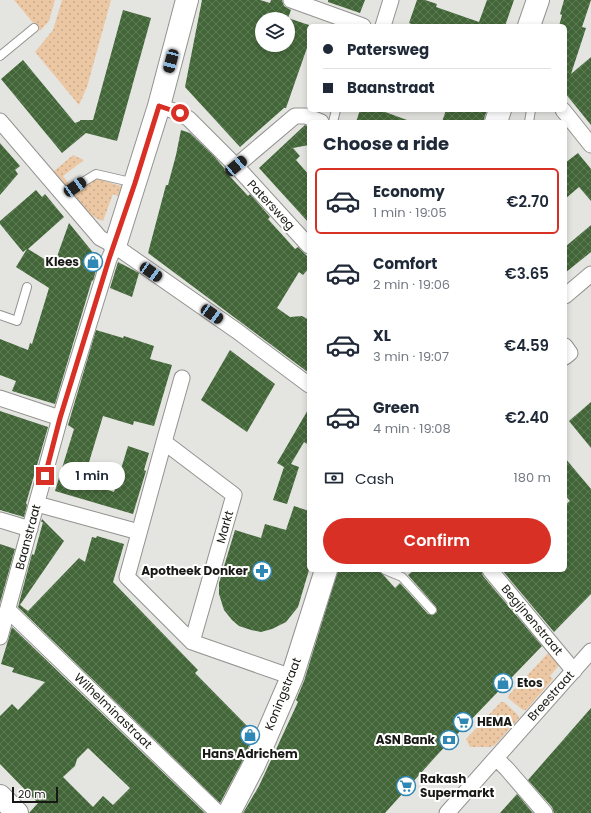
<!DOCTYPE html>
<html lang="en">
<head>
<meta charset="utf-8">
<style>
  body { margin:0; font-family:Poppins,sans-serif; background:#f2f2f3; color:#1f2937; height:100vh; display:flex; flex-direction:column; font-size:15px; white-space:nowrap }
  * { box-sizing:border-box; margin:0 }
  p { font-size:13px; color:#747a83 }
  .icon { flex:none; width:22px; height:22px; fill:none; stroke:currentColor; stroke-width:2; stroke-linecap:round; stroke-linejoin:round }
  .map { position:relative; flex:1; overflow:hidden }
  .details { position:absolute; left:307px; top:120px; width:260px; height:452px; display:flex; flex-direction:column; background:#fff; border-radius:6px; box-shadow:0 2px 6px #0003 }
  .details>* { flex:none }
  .guide { position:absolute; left:307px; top:24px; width:260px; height:88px; border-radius:6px; box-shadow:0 2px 6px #0003; display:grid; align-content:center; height:88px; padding:0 16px; background:#fff }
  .tools { position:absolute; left:255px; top:12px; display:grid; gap:8px }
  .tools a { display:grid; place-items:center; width:40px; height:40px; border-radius:50%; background:#fff; box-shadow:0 2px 6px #0003; font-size:20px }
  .scale { position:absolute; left:12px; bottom:10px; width:46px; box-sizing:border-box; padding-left:4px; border:2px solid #181817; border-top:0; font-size:11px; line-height:14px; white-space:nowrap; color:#181817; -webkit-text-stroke:3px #fffffe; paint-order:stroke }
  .end { position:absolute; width:18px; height:18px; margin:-9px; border:5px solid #d93025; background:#fff; box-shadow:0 0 0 2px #fff }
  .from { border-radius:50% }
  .bubble { position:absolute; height:28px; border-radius:14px; background:#fff; box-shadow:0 2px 6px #0003; font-size:13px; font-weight:600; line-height:28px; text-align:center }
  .car { position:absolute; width:12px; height:24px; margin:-12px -6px; border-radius:5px; box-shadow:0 0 3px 1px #0007; background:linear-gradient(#222 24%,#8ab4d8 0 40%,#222 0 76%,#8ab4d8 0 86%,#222 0) }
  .guide b { display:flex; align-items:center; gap:14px; height:38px; font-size:15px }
  .guide b+b { border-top:1px solid #e0e1e3 }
  .guide i { width:10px; height:10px; background:#1f2937 }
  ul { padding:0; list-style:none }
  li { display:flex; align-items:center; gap:12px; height:66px; margin:0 8px 6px; padding:0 8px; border:2px solid transparent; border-radius:6px }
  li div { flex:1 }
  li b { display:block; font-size:15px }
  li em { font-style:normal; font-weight:600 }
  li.active { border-color:#d93025 }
  li>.icon { width:36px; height:36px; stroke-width:1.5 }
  h2 { padding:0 16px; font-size:18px; line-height:48px }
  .pay { display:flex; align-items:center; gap:10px; height:44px; padding:0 16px; font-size:15px }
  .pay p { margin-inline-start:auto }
  .action { display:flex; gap:8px; margin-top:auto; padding:8px 16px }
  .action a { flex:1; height:46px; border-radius:24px; background:#d93025; color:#fff; font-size:16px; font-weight:600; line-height:46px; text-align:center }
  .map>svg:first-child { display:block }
  .grass { fill:url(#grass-dots) }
  .building { fill:url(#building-cross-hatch); fill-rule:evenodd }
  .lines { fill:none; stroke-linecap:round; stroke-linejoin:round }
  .lane-casing { stroke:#929390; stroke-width:10 }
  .street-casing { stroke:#929390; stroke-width:17 }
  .secondary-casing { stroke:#929390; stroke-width:24 }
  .lane { stroke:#fff; stroke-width:8 }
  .street { stroke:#fff; stroke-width:15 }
  .secondary { stroke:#fff; stroke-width:22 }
  .route { stroke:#d93025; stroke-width:5 }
  .labels { text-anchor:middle; stroke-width:4; stroke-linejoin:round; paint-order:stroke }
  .street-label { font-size:12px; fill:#181817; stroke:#fffffe }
  .poi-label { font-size:12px; font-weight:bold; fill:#181817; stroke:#fffffe; text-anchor:end }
</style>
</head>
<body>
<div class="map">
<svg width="591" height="813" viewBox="0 0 591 813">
  <defs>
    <pattern id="grass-dots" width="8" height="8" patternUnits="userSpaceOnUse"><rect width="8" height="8" fill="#ecc7a4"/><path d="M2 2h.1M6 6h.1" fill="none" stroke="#caaa8c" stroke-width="1.8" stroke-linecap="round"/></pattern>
    <pattern id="building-cross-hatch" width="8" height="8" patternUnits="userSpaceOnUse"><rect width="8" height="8" fill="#426637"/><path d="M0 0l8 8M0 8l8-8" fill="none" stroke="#607b58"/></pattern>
  </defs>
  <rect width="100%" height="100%" fill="#e4e5e1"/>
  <!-- grass -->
  <path class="grass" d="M14,0H55L49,21L40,31Z
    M62,0H111L87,87L79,105L35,52L53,30Z
    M73,155L84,160L63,176L76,193L88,182L98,179L121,186L122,189L120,197L113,194L103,221C86,217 64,186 53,172Z
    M549,652L561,663L550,676L553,679L526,710H523L508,698V696Z
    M501,702H504L518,715L519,718L495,745L490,747H470L466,739Z"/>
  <!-- building -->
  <path class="building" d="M202,0H260L270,3L271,0H282L284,6L291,10L288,18L309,25V42L286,108H284L240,147L185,87ZM262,19H288V45H262Z
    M328,0H365L360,13L328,2Z
    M417,0H425L437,4L436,7L479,22L487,0H514L505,26H417L409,23Z
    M564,0H591L582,27L586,28L571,74L591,57V125L565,93V26H559L562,15L560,14Z
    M123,10L151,18L117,141L86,133L62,153L1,79L23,60L75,123L80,121V120H93Z
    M360,110H386L385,112L407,120V122H356Z
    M446,110H487L483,122H442Z
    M305,125L309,127V145L293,148L300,156L296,160L309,175V223L259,168Z
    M181,130L190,133L213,155L225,169L224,170L248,196L250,194L270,217L268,219L295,249L298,247L309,258V268L303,275L299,272L277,308L290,317L302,316L309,320V373L148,253L166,185H168L176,155Z
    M0,143L20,166L15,170L18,174L0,195Z
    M578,153L591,169V201L579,187L565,199V163Z
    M36,190L42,197L45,194L64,217L28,249L54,265L69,223L99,260L93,281L92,280L55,404L12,391L16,381L0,375V339L28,350L30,343L32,344L49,288L16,267L27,249L23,252L0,224V221Z
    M591,225V252L565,273V247Z
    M118,262L139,273L132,297L110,288Z
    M96,330L123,338L124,336L154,346L150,359L172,365L154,426L134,421L133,425L103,416L83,482L114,492L128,446L149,453L144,470L146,471L133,514L55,491L74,429L68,425Z
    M230,350L275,384L247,432L201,400Z
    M591,402V448L569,421Z
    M309,408V445L304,442L291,464L299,467L287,504L273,500L284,467L277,463Z
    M0,411L48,427L27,500L26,503L27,505L24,517L0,510Z
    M565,458L591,489V594L554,632L502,570H565V505L570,501L565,495Z
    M294,506L309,511V570L298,607L286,622L272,629L261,632L251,630L239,626L232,620L224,610L219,594V583L235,530L261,538L265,524L286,530Z
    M42,519L64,541L20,605L28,611L79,558L85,562L92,537L96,538L97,536L124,544L113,582L198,670L195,673L254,733L243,760L220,803L18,607L32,554L34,555L43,522H41Z
    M0,544L15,549L0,603Z
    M338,570H379L395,588L400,583L428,614L433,615L437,612L436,607L408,575L414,570H481L483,576L542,646L438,754L385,813H243L259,786L298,702L296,700L304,681Z
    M12,627L205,813H29L38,803L0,764V716L12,704L18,710L45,682L12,672L14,668L1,664ZM88,748L130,788L113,805L103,796L93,807L63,777L75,766L77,759Z
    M591,708V813H554L552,807L528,780Z
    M517,794L533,813H500Z"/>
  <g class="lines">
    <!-- lane casing -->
    <g class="lane-casing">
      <path id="lane" d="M0,56L34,28
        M333,122L336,110
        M529,122L531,110
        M75,187L96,174L135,183
        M0,315L17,321L27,287
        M385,570L402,577L432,610"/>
    </g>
    <!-- street casing -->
    <g class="street-casing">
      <path id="street" d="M291,0L363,26
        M383,26L391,0
        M159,106L180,113L189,119L236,166L309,246
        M563,110L591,145
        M0,121L100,238L115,246L237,331L309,385
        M236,166L295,116H306L321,122
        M565,296L591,274
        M565,346L570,353L565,357
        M0,398L60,418
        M164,442L182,378
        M37,504L139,532
        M0,520L30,529
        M490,570L574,671
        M8,610L218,813
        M0,637L60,418L109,259L115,246
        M192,642L127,577L164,442L234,495L192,642L292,677
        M496,758L507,769L545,813
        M447,813L591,651"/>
    </g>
    <!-- secondary casing -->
    <g class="secondary-casing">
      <path id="secondary" d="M529,26L538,0
        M496,122L500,110
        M115,246L159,106L187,0
        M0,796L17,813
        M229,813L254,765L292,677L326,570"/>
    </g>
    <!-- lane -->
    <use href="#lane" class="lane"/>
    <!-- street -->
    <use href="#street" class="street"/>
    <!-- secondary -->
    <use href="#secondary" class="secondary"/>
  </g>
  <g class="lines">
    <!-- route -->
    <path class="route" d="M45,476L60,418L109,259L135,183L159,106L180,113"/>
  </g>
  <!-- icons -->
  <defs>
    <g id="shop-ring" transform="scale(1)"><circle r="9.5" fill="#fffffe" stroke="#2f87b5" stroke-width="1.5"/><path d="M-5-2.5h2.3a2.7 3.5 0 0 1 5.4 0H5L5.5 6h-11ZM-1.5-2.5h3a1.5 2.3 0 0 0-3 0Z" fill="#2f87b5"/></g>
    <g id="pharmacy-ring" transform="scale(1)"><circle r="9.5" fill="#fffffe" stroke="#2f87b5" stroke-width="1.5"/><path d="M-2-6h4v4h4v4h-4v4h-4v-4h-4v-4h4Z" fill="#2f87b5"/></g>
    <g id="supermarket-ring" transform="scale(1)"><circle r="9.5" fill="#fffffe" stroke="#2f87b5" stroke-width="1.5"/><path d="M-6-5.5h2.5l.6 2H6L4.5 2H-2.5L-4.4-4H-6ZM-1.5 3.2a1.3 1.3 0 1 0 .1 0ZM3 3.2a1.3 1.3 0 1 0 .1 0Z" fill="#2f87b5"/></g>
    <g id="bank-ring" transform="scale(1)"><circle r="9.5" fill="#fffffe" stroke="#2f87b5" stroke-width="1.5"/><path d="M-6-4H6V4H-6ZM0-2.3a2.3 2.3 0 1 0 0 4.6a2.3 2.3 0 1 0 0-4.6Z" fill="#2f87b5"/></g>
  </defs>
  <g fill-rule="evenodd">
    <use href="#shop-ring" x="93" y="262"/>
    <use href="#pharmacy-ring" x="262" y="571"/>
    <use href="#shop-ring" x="503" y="683"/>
    <use href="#supermarket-ring" x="463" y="722"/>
    <use href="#shop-ring" x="250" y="735"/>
    <use href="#bank-ring" x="449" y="740"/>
    <use href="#supermarket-ring" x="406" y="786"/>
  </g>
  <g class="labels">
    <!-- street labels -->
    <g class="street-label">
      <text transform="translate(271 205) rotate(47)" y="4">Patersweg</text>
      <text transform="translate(225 527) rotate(-74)" y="4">Markt</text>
      <text transform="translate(28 537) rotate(-75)" y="4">Baanstraat</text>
      <text transform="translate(532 620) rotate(50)" y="4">Begijnenstraat</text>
      <text transform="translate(283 694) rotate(-68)" y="4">Koningstraat</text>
      <text transform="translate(551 696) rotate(-48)" y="4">Breestraat</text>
      <text transform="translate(113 711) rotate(44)" y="4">Wilhelminastraat</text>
    </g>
    <!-- poi labels -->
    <g class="poi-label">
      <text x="79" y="266">Klees</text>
      <text x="248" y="575">Apotheek Donker</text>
      <text x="517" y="687" text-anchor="start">Etos</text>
      <text x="477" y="726" text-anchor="start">HEMA</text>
      <text x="435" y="744">ASN Bank</text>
      <text x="250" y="758" text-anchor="middle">Hans Adrichem</text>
      <text x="420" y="783" text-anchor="start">Rakash<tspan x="420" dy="14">Supermarkt</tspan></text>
    </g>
  </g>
</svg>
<div class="tools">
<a><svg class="icon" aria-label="layers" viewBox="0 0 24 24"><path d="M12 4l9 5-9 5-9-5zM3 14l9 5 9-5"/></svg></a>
</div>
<div class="scale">20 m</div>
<i class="end from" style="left:180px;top:113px"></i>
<i class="end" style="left:45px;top:476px"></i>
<div class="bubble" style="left:59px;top:462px;width:66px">1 min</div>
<i class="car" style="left:171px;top:61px;rotate:195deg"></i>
<i class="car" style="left:236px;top:166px;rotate:50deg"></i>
<i class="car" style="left:75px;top:187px;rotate:56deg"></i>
<i class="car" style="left:151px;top:272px;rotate:125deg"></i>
<i class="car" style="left:212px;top:314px;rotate:125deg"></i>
<div class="guide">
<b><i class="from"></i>Patersweg</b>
<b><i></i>Baanstraat</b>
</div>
<section class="details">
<h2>Choose a ride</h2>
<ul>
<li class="active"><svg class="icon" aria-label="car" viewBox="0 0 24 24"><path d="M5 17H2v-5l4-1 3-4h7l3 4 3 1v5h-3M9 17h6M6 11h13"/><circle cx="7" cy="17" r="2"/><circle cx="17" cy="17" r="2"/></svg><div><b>Economy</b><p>1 min · 19:05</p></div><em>€2.70</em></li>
<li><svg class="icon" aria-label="car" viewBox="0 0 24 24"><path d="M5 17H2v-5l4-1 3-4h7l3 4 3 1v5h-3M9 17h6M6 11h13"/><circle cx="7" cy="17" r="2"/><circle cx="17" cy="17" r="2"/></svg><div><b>Comfort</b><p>2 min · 19:06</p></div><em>€3.65</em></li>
<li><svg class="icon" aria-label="car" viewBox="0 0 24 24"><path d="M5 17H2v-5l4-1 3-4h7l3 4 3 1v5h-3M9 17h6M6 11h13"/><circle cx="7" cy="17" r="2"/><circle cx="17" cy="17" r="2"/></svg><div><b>XL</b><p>3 min · 19:07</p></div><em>€4.59</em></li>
<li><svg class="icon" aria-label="car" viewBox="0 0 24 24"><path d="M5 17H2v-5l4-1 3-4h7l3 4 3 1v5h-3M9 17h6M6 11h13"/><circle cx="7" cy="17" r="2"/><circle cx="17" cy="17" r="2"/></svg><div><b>Green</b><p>4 min · 19:08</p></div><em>€2.40</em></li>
</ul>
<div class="pay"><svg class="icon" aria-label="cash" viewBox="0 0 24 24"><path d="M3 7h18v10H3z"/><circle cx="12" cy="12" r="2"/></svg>Cash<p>180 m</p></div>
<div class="action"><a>Confirm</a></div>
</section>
</div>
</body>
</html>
